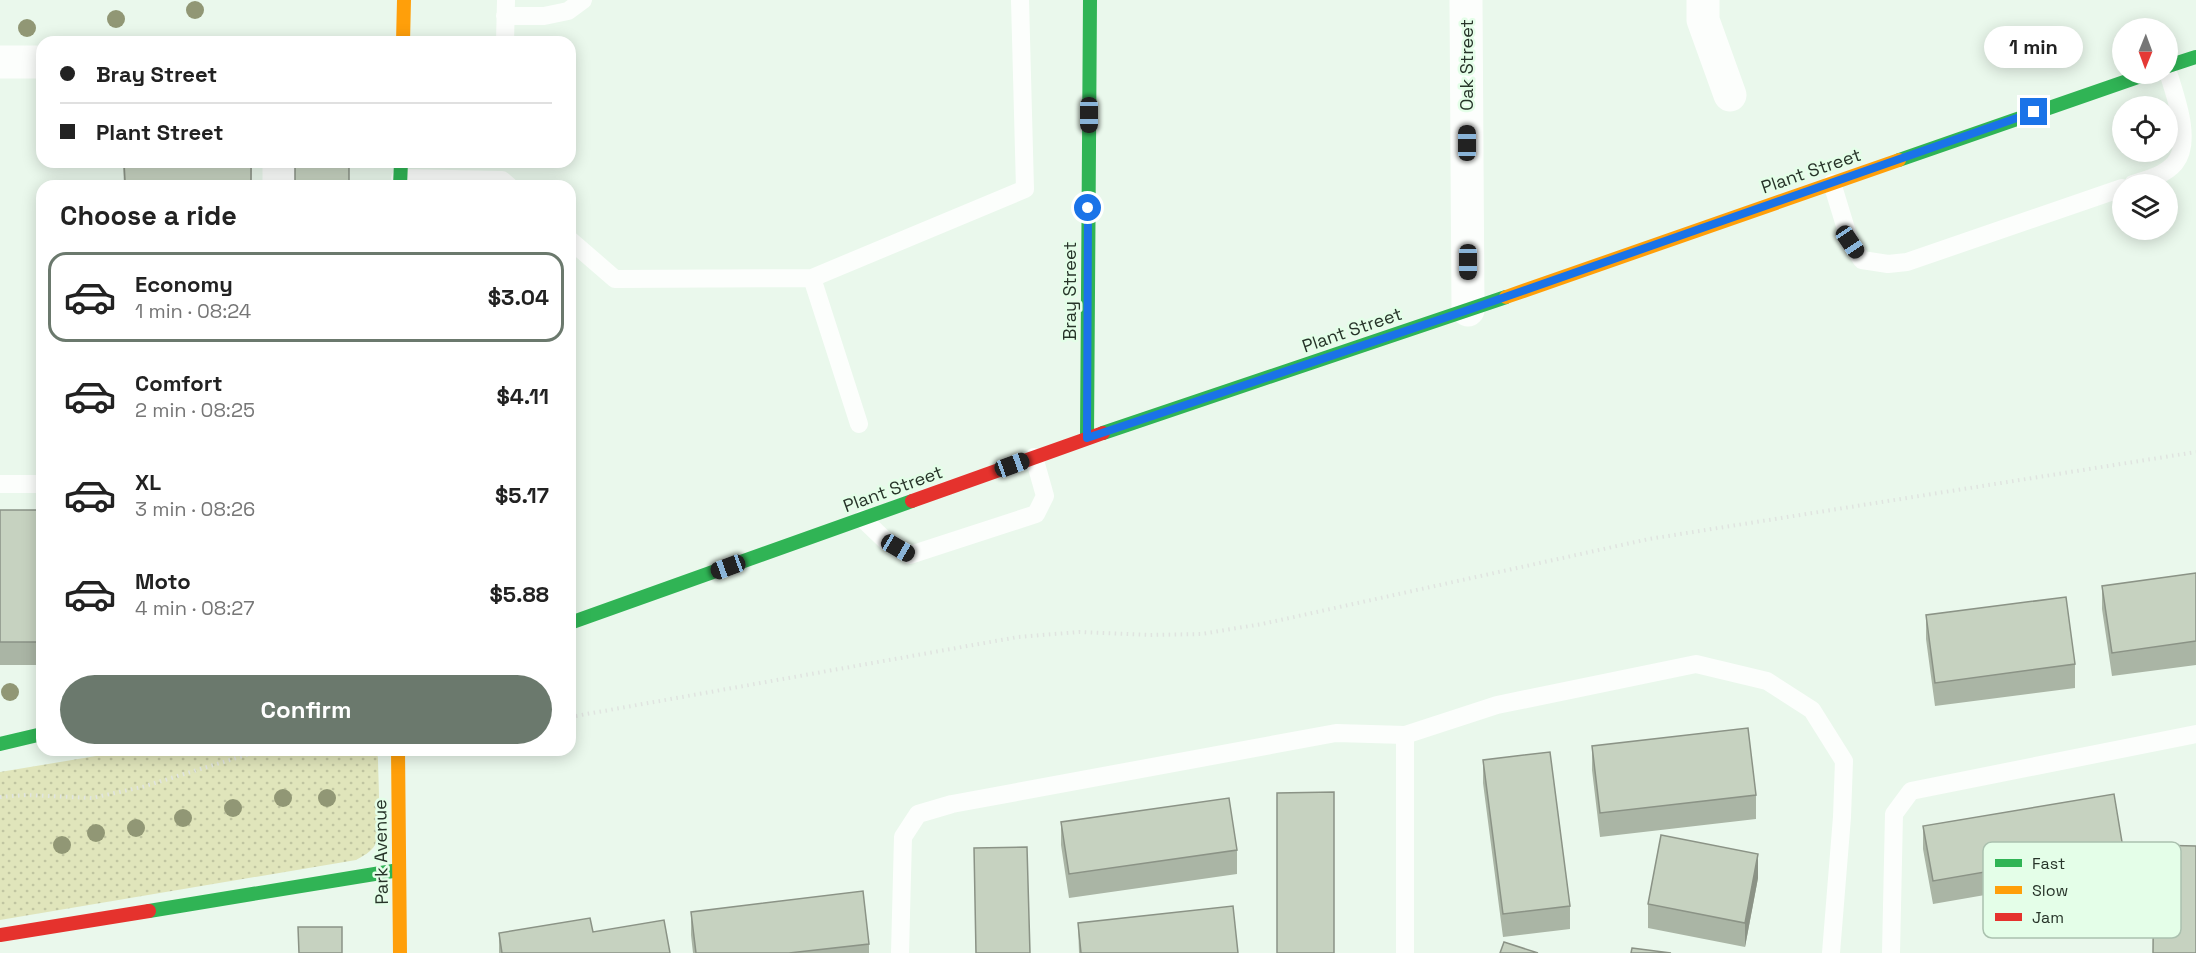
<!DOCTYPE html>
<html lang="en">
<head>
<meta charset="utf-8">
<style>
  body { margin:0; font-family:"Space Grotesk",sans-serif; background:#f2f2f2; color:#222; height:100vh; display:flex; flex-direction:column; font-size:22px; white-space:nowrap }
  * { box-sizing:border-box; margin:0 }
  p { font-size:20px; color:#767676 }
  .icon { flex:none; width:33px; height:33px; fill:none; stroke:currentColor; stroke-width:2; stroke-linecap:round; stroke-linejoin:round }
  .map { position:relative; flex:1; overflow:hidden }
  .side { position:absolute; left:36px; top:180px; width:540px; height:576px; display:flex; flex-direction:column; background:#fff; border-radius:18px; box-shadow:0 3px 15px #0003 }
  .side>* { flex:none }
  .top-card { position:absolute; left:36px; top:36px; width:540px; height:132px; border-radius:18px; box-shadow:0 3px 15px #0003; display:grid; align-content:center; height:132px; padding:0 24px; background:#fff }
  .needle { width:39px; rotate:181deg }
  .fabs { position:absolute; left:2112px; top:18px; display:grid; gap:12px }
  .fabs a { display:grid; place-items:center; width:66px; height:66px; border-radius:50%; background:#fff; box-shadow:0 3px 15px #0003; font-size:30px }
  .end { position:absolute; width:27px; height:27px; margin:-14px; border:8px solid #1a73e8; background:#fff; box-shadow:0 0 0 3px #fff }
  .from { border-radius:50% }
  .bubble { position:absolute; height:42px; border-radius:21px; background:#fff; box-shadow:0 3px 15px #0003; font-size:20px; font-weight:800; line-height:42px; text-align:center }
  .car { position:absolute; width:18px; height:36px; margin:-18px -9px; border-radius:8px; box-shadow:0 0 4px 2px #0007; background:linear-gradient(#222 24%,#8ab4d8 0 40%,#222 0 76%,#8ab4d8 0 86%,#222 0) }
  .top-card b { display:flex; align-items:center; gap:21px; height:57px; font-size:22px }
  .top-card b+b { border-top:2px solid #e0e0e0 }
  .top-card i { width:15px; height:15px; background:#222 }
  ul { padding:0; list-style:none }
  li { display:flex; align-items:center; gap:18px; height:90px; margin:0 12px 9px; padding:0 12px; border:3px solid transparent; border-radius:18px }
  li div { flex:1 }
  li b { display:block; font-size:22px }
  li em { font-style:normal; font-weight:800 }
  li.on { border-color:#6b796d }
  li>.icon { width:54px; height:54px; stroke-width:1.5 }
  h2 { padding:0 24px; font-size:27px; line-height:72px }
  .primary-button { display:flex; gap:12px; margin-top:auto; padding:12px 24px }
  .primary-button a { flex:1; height:69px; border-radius:36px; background:#6b796d; color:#fff; font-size:24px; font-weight:800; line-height:69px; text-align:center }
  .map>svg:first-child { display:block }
  .grass { fill:url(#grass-dots) }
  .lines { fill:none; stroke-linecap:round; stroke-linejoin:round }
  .path { stroke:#e0e4e0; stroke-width:4; stroke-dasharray:1.5 4.5; stroke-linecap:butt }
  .lane { stroke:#fcfefc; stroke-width:18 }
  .street { stroke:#fcfefc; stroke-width:33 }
  .fast { stroke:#30b455; stroke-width:14 }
  .slow { stroke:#ff9f0a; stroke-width:14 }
  .jam { stroke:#e5322d; stroke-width:14 }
  .tree { fill:#919775 }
  .wall { fill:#aab5a5 }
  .shaded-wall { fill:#8b9386 }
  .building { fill:#c6d2c0; stroke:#8b9386; stroke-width:1.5 }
  .route { stroke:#1a73e8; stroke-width:8 }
  .labels { text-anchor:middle; stroke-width:5; stroke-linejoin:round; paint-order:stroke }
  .street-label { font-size:18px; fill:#273429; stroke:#e4fee8 }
  .key { fill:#e4fee8; stroke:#abc1af; stroke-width:1.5 }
  .key-label { font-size:16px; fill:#273429 }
</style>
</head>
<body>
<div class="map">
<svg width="2196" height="953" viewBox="0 0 2196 953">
  <defs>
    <pattern id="grass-dots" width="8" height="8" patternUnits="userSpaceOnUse" patternTransform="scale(1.5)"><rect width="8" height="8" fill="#e0e5bb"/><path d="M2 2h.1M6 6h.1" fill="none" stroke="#c0c5a1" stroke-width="1.8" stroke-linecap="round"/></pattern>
  </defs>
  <rect width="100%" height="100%" fill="#eaf8ec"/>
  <!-- grass -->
  <path class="grass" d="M132,750H376L378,758C378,778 382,829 375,845C371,852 363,856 356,860L0,920V772Z"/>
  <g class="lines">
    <!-- path -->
    <path class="path" d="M570,717L1018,637L1079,632L1150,635L1201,634L1262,624L1649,539L2196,452
      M0,797L27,795L92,798L142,787L262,750"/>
    <!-- lane -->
    <path class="lane" d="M505,16H544L568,11L583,0
      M505,42L506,0
      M400,178L502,180L509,186
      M1832,183L1850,242L1862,260L1888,264L1907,262L2122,188
      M2133,184C2147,180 2165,175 2175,163C2193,141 2175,96 2168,72
      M570,240L615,279L812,278L1025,189L1020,0
      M812,278L859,424
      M0,484H42
      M863,519L886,541L910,555L1036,514L1045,496L1034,457
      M1405,735V953
      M900,953L903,837L918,814L952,804L1336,733L1405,735L1497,705L1696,664L1767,681L1812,710L1844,761L1842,817L1831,953
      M1891,953L1894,814L1911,791L2196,734"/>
    <!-- street -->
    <path class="street" d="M1466,0L1468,310
      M1703,0V20L1730,95
      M0,62H42
      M279,186V162"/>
    <!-- fast -->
    <path class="fast" d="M2168,66L2196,57
      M1899,160L2147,74
      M400,186L401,162
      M1103,433L1506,297
      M1087,438L1090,0
      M570,623L912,501
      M0,744L42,734
      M149,911L399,870"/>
    <!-- slow -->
    <path class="slow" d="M403,42L404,0
      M1506,297L1899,160
      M398,750L400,953"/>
    <!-- jam -->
    <path class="jam" d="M912,501L1103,433
      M0,935L149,911"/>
  </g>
  <!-- trees -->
  <g class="tree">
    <circle cx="195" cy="10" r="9"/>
    <circle cx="116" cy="19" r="9"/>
    <circle cx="27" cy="28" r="9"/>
    <circle cx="10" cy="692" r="9"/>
    <circle cx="283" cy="798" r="9"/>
    <circle cx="327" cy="798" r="9"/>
    <circle cx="233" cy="808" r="9"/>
    <circle cx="183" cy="818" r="9"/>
    <circle cx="136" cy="828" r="9"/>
    <circle cx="96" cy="833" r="9"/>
    <circle cx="62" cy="845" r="9"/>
  </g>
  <!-- wall -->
  <path class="wall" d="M123,162H252L251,186H124Z
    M0,510H42V665H0Z
    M2196,573V665L2112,676L2102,609V586Z
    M1926,615L2075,664V688L1935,706L1926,639Z
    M1592,746L1756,795V819L1600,837L1592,770Z
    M1483,760L1570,906V929L1503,937L1483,783Z
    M1061,822L1237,850V874L1069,898L1061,845Z
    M1923,826L2123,848V871L1933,904L1923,849Z
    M974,848L1030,953H976Z
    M1758,878L1745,947L1648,928V904Z
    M691,912L869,944V953H693L691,935Z
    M1078,923L1238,953H1079Z
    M593,932L670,953H499V933Z"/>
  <!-- shaded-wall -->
  <path class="shaded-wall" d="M1758,854V878L1745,947V923Z"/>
  <!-- building -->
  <path class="building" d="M124,162H251V182L125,181Z
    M295,162H349V186H295Z
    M0,510H42V642H0Z
    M2196,573V641L2112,653L2102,586Z
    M2066,597L2075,664L1935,683L1926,615Z
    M1748,728L1756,795L1600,813L1592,746Z
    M1550,752L1570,906L1503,914L1483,760Z
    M1334,792V953H1277V793Z
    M2114,794L2123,848L1933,881L1923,826Z
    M1229,798L1237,850L1069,874L1061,822Z
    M1661,835L1758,854L1745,923L1648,904Z
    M2154,845L2196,846V953H2153Z
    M1027,847L1030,953H976L974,848Z
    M863,891L869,944L789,953H696L691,912Z
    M1233,906L1238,953H1081L1078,923Z
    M590,918L593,932L664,920L670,953H502L499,933Z
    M298,927H342V953H299Z
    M1504,942L1538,953H1500Z
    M1632,948L1671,953H1631Z"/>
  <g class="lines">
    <!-- route -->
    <path class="route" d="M1088,208L1087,438L1468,310L2034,112"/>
  </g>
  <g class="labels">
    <!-- street labels -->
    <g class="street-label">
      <text transform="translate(1467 65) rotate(-90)" y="6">Oak Street</text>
      <text transform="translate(1811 171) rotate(-19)" y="6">Plant Street</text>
      <text transform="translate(1070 291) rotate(-90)" y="6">Bray Street</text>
      <text transform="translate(1352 330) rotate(-19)" y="6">Plant Street</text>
      <text transform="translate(893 489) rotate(-20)" y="6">Plant Street</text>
      <text transform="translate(381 852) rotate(-91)" y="6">Park Avenue</text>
    </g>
  </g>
  <!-- legend -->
  <rect x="1983" y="842" width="198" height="96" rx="9" class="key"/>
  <rect x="1995" y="859" width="27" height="8" fill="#30b455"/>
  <rect x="1995" y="886" width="27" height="8" fill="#ff9f0a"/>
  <rect x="1995" y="913" width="27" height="8" fill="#e5322d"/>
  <g class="key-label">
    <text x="2032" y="869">Fast</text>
    <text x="2032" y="896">Slow</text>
    <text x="2032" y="923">Jam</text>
  </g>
</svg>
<div class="fabs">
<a><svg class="needle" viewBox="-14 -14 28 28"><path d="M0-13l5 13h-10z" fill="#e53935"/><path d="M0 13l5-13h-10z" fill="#767676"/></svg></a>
<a><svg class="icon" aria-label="locate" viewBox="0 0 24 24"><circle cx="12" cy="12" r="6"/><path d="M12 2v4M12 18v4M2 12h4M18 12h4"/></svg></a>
<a><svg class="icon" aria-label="layers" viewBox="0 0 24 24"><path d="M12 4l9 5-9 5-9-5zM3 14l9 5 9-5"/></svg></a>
</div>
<i class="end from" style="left:1088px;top:208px"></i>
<i class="end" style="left:2034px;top:112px"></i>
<div class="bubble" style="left:1984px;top:26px;width:99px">1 min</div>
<i class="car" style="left:1089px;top:115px;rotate:180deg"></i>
<i class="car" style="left:1467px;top:143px;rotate:0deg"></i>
<i class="car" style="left:1850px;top:242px;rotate:146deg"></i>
<i class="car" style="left:1468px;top:262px;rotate:180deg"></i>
<i class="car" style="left:1012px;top:465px;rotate:70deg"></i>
<i class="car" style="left:898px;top:548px;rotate:120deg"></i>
<i class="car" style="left:728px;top:567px;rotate:250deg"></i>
<div class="top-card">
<b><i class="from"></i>Bray Street</b>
<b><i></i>Plant Street</b>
</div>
<section class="side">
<h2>Choose a ride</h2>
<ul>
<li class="on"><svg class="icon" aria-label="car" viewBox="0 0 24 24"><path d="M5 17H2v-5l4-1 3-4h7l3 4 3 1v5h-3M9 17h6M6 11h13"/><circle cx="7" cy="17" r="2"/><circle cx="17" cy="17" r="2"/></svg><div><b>Economy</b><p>1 min · 08:24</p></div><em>$3.04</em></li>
<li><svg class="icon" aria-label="car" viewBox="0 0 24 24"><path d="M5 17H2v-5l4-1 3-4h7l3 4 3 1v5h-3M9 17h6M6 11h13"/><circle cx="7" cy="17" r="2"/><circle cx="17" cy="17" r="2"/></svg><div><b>Comfort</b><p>2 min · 08:25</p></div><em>$4.11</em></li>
<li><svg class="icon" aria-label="car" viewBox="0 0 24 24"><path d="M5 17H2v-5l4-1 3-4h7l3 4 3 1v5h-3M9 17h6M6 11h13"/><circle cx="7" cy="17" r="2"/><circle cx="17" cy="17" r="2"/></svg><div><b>XL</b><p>3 min · 08:26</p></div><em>$5.17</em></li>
<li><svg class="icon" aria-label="car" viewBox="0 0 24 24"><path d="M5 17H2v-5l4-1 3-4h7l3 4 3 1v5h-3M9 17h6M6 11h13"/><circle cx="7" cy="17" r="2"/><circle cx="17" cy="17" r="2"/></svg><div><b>Moto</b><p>4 min · 08:27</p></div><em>$5.88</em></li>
</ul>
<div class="primary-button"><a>Confirm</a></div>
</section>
</div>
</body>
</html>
